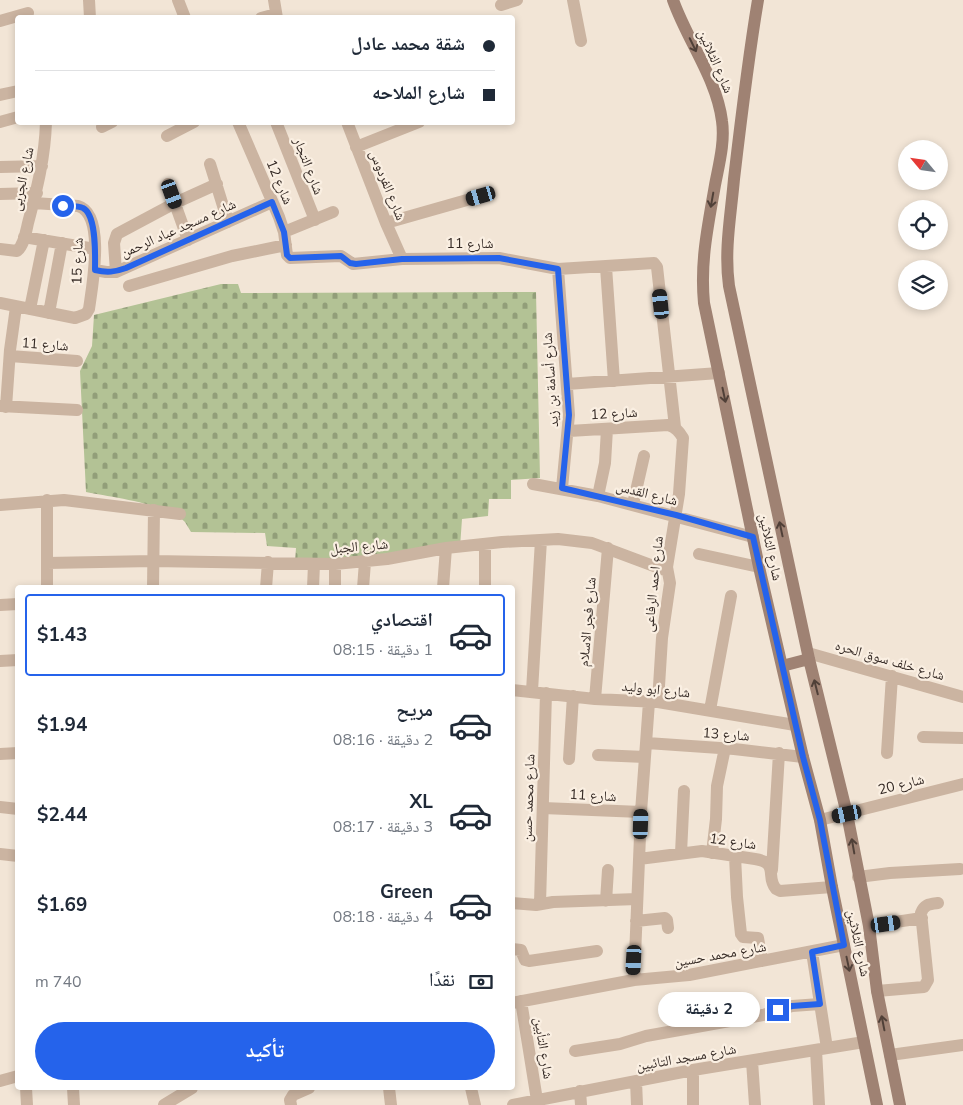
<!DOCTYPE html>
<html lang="ar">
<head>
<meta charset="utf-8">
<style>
  body { margin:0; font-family:"Nunito Sans","Noto Naskh Arabic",sans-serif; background:#f6f6f7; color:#1f2937; direction:rtl; height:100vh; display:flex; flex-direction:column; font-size:19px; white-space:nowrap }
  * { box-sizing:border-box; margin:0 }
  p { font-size:16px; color:#747a83 }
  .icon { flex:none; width:28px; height:28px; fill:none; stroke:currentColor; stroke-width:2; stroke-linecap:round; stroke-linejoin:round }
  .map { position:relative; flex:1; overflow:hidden; direction:ltr }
  .panel { position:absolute; left:15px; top:585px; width:500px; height:505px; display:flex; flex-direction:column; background:#fff; border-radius:5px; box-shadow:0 2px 8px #0003; direction:rtl }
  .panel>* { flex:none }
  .guide { position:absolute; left:15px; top:15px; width:500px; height:110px; border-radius:5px; box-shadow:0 2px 8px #0003; direction:rtl; display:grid; align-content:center; height:110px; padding:0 20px; background:#fff }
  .needle { width:32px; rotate:299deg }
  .buttons { position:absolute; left:898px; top:140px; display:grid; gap:10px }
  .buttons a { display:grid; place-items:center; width:50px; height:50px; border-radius:50%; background:#fff; box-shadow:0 2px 8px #0003; font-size:25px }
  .end { position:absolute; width:22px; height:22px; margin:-11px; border:6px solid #2563eb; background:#fff; box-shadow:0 0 0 2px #fff }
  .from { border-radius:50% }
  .bubble { position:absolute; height:35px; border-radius:18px; background:#fff; box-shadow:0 2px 8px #0003; font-size:16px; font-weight:700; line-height:35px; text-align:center; direction:rtl }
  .car { position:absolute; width:15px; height:30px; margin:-15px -8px; border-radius:6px; box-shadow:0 0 4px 1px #0007; background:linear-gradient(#222 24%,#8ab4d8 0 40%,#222 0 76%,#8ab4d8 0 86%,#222 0) }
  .guide b { display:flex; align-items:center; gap:18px; height:48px; font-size:19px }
  .guide b+b { border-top:1px solid #e0e1e3 }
  .guide i { width:12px; height:12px; background:#1f2937 }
  ul { padding:9px 0 0; list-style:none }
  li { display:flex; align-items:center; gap:15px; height:82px; margin:0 10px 8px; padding:0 10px; border:2px solid transparent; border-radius:5px }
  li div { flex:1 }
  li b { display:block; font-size:19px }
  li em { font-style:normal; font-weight:700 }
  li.on { border-color:#2563eb }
  li>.icon { width:45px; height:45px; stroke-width:1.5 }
  .pay { display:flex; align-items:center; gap:12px; height:55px; padding:0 20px; font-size:19px }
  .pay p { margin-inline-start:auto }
  .primary-button { display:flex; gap:10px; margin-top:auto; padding:10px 20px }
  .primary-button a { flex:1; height:58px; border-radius:30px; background:#2563eb; color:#fff; font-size:20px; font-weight:700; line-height:58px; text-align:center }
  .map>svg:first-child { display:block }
  .cemetery { fill:url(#cemetery-stones) }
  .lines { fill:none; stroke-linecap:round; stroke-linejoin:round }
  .street { stroke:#cbb4a1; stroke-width:12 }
  .secondary { stroke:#9f8273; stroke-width:12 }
  .oneway { stroke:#504038 }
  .route { stroke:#2563eb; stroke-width:6 }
  .labels { text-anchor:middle; stroke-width:4.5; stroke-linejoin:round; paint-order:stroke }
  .street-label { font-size:14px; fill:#352a25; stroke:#faefe2 }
</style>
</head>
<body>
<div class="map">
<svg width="963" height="1105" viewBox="0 0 963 1105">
  <defs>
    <pattern id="cemetery-stones" width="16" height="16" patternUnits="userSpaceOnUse" patternTransform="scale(1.25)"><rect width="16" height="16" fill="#b3c295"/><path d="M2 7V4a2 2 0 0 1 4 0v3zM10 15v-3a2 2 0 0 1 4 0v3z" fill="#929e79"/></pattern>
  </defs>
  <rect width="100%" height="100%" fill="#f2e5d6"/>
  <!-- cemetery -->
  <path class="cemetery" d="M221,284H238L241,293L536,292L540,478L511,480V499H489L488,516L462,519L460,547L295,562L296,548L267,546L265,533L191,532C189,529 187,525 185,522C168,504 111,497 86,492L80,371L92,346L94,315Z"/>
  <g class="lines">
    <!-- street -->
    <path class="street" d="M89,0L90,18
      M178,0L185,18
      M274,0L277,18
      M573,0L581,41
      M501,5L517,0
      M261,18L276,14
      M0,21L28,13
      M0,95L18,91
      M0,122L18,117
      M238,122L279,217L284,232L287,255L290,258L341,256L353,264L402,259L499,258L558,269L654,263L657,267L675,427
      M276,122L315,220
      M347,122L386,223L402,259
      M102,127L112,122
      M167,136L194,122
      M356,147L419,122
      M210,164L228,222
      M0,167L42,166
      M168,184L188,240
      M0,194L37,193
      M386,223L481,196
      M284,232L333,212
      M24,237L95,249
      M0,249L17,251C24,245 26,232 28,223C37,189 45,157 46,122
      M606,267L614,381
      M558,269L569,415L562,488
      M95,270L106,272H116L272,202
      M116,272L114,243L117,234L175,203L217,184
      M129,286L232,256L286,245
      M0,303L75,318L86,314L89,309C92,287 106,214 78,206L34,203
      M30,309L44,240
      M49,313L62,243
      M10,356L77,361
      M567,384L719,373
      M0,406L77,410
      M6,407L10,350L16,307
      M569,431L668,425C676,428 679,431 683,438L679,494L667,567L670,583L662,638L658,702
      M533,484L598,496L753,537
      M598,496L605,463L607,429
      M633,504L644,456
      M0,505L64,500L180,514
      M699,554L759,567
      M47,563L153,561L335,564L387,559L446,548L502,542L558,539L592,543L667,571
      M335,564V588
      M47,588V500
      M153,588L154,510
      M266,588L268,562
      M313,588L314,564
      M363,588L365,562
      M443,588L446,548
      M485,588V544
      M0,605L18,604
      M808,653L963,697
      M0,661L18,660
      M512,690L595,699L658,702L795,725
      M532,691L541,540
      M595,699L608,548
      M710,710L731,596
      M923,737L963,738
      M647,743L734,749L803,757
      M887,753L892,676
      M0,754L18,753
      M598,755L645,757
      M569,759L573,696
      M0,807L18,809
      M543,808L641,812
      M820,820L963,784
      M681,853L684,791
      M712,853L716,819L717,786L725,748
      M0,854L18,856
      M735,856L737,897L741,934L743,937L758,938L762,961
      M639,859L702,851L755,859C780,863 765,877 776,889L780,891L832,887
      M772,870L779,753
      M858,877L890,873L960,869
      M606,901L608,870
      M512,903L536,905L553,902L637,899
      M540,904L546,693
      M636,921L665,918L667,920L668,928
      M869,926L922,918
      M512,949L521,950L525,960L529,961L597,951
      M812,952L827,1048
      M634,980L641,812L649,702
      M877,991L924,987L928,980L921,913C924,904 930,904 938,903
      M521,1001L537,1100
      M512,1003L634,980L689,975L844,945
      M816,1050L819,1105
      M575,1051L620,1044L646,1036L763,1015L792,1006L820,1004
      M890,1055L963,1045
      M752,1061L755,1105
      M693,1070V1105
      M0,1081L18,1076
      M636,1081L637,1105
      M26,1088L27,1105
      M73,1088L74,1105
      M389,1088L391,1105
      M471,1088L475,1105
      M580,1091L581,1105
      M164,1105L192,1088
      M291,1105L290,1100L293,1095L309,1088
      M513,1105L693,1070L864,1042"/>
    <!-- secondary -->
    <path class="secondary" d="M673,0C687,40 717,79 722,121C725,142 719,164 715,185C708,226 700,261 704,303L759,567L803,757L820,820L832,887L877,1105
      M758,0C748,59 741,119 734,179C731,214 724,250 729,286L809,659L847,814L869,926L877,991L900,1105
      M782,666L809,659"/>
  </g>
  <!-- one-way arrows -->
  <defs><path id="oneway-shaft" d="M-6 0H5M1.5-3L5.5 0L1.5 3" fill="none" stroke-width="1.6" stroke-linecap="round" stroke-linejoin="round" transform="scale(1.25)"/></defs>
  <g class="oneway">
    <use href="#oneway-shaft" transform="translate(693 45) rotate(64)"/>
    <use href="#oneway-shaft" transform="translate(712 200) rotate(100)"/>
    <use href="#oneway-shaft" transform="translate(724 395) rotate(78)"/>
    <use href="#oneway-shaft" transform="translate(781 529) rotate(-102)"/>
    <use href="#oneway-shaft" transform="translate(816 687) rotate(-104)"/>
    <use href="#oneway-shaft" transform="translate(853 846) rotate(-100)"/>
    <use href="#oneway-shaft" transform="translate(848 964) rotate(78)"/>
    <use href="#oneway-shaft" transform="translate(883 1023) rotate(-101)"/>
  </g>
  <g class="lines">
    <!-- route -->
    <path class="route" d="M63,206C69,206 78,205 83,208C97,215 95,257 95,270C107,273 115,272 126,268L272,202L284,232L287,255L290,258L341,256L350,263L356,264L402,259L499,258L558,269L569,415L562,488L676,515L753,537L803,757L820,820L844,945L812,952L820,1004L792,1006L778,1010"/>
  </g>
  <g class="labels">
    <!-- street labels -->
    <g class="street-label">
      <text transform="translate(716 61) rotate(66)" y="5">شارع الثلاثين</text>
      <text transform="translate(309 166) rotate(69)" y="5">شارع التجار</text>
      <text transform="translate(22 179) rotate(-78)" y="5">شارع الجربى</text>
      <text transform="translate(280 182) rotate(67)" y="5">شارع 12</text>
      <text transform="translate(388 185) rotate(68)" y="5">شارع الفردوس</text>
      <text transform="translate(178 228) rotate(-24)" y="5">شارع مسجد عباد الرحمن</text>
      <text x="470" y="248">شارع 11</text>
      <text transform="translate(77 261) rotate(-88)" y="5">شارع 15</text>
      <text transform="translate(45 344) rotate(4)" y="5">شارع 11</text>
      <text transform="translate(550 380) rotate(-94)" y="5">شارع أسامة بن زيد</text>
      <text transform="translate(614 413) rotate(-3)" y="5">شارع 12</text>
      <text transform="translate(647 493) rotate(14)" y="5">شارع القدس</text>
      <text transform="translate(359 546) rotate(-5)" y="5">شارع الجبل</text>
      <text transform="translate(771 547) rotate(78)" y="5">شارع الثلاثين</text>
      <text transform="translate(653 584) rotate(-84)" y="5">شارع احمد الرفاعى</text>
      <text transform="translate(587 622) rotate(-85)" y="5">شارع فجر الاسلام</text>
      <text transform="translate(890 660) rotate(16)" y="5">شارع خلف سوق الحره</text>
      <text transform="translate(656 689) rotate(6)" y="5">شارع ابو وليد</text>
      <text transform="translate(726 734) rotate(4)" y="5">شارع 13</text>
      <text transform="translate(901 784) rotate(-14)" y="5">شارع 20</text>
      <text transform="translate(593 795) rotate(3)" y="5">شارع 11</text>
      <text transform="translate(528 798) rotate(-88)" y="5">شارع محمد حسن</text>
      <text transform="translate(733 841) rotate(8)" y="5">شارع 12</text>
      <text transform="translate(859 943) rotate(78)" y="5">شارع الثلاثين</text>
      <text transform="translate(720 954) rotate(-10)" y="5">شارع محمد حسين</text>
      <text transform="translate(544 1048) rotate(81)" y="5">شارع التأبين</text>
      <text transform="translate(686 1057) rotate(-10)" y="5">شارع مسجد التائبين</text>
    </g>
  </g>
</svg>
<div class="buttons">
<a><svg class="needle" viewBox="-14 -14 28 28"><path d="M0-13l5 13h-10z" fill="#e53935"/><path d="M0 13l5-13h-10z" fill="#747a83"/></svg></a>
<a><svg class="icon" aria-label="locate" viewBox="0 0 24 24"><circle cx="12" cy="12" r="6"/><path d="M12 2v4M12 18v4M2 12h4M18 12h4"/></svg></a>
<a><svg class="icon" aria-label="layers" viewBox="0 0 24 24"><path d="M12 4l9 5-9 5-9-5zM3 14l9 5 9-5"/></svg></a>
</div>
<i class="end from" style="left:63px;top:206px"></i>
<i class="end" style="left:778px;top:1010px"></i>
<div class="bubble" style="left:658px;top:992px;width:102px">2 دقيقة</div>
<i class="car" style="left:172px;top:194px;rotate:160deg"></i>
<i class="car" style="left:481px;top:196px;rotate:254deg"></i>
<i class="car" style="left:661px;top:304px;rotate:354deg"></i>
<i class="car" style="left:847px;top:814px;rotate:258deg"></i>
<i class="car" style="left:641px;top:824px;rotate:2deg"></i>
<i class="car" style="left:886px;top:924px;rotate:82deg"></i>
<i class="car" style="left:634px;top:960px;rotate:183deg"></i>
<div class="guide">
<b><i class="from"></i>شقة محمد عادل</b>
<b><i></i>شارع الملاحه</b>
</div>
<section class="panel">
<ul>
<li class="on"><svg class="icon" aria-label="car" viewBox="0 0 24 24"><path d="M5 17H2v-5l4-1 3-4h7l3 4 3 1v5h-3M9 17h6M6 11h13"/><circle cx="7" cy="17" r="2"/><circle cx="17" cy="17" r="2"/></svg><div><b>اقتصادي</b><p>1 دقيقة · 08:15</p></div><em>$1.43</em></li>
<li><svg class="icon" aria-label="car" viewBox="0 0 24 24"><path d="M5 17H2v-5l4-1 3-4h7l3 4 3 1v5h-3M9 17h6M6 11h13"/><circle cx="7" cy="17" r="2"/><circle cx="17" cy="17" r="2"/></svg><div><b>مريح</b><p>2 دقيقة · 08:16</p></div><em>$1.94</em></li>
<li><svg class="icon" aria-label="car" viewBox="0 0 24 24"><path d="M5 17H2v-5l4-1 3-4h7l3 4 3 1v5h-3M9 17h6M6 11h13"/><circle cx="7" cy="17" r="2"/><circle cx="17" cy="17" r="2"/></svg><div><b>XL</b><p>3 دقيقة · 08:17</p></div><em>$2.44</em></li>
<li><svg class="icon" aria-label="car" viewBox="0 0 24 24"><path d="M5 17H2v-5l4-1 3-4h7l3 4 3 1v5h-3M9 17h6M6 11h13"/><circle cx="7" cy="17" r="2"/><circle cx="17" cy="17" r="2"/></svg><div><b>Green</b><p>4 دقيقة · 08:18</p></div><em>$1.69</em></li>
</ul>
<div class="pay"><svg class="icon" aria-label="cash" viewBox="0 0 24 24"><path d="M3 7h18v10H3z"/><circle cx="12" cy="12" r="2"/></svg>نقدًا<p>740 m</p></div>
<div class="primary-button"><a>تأكيد</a></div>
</section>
</div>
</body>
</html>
